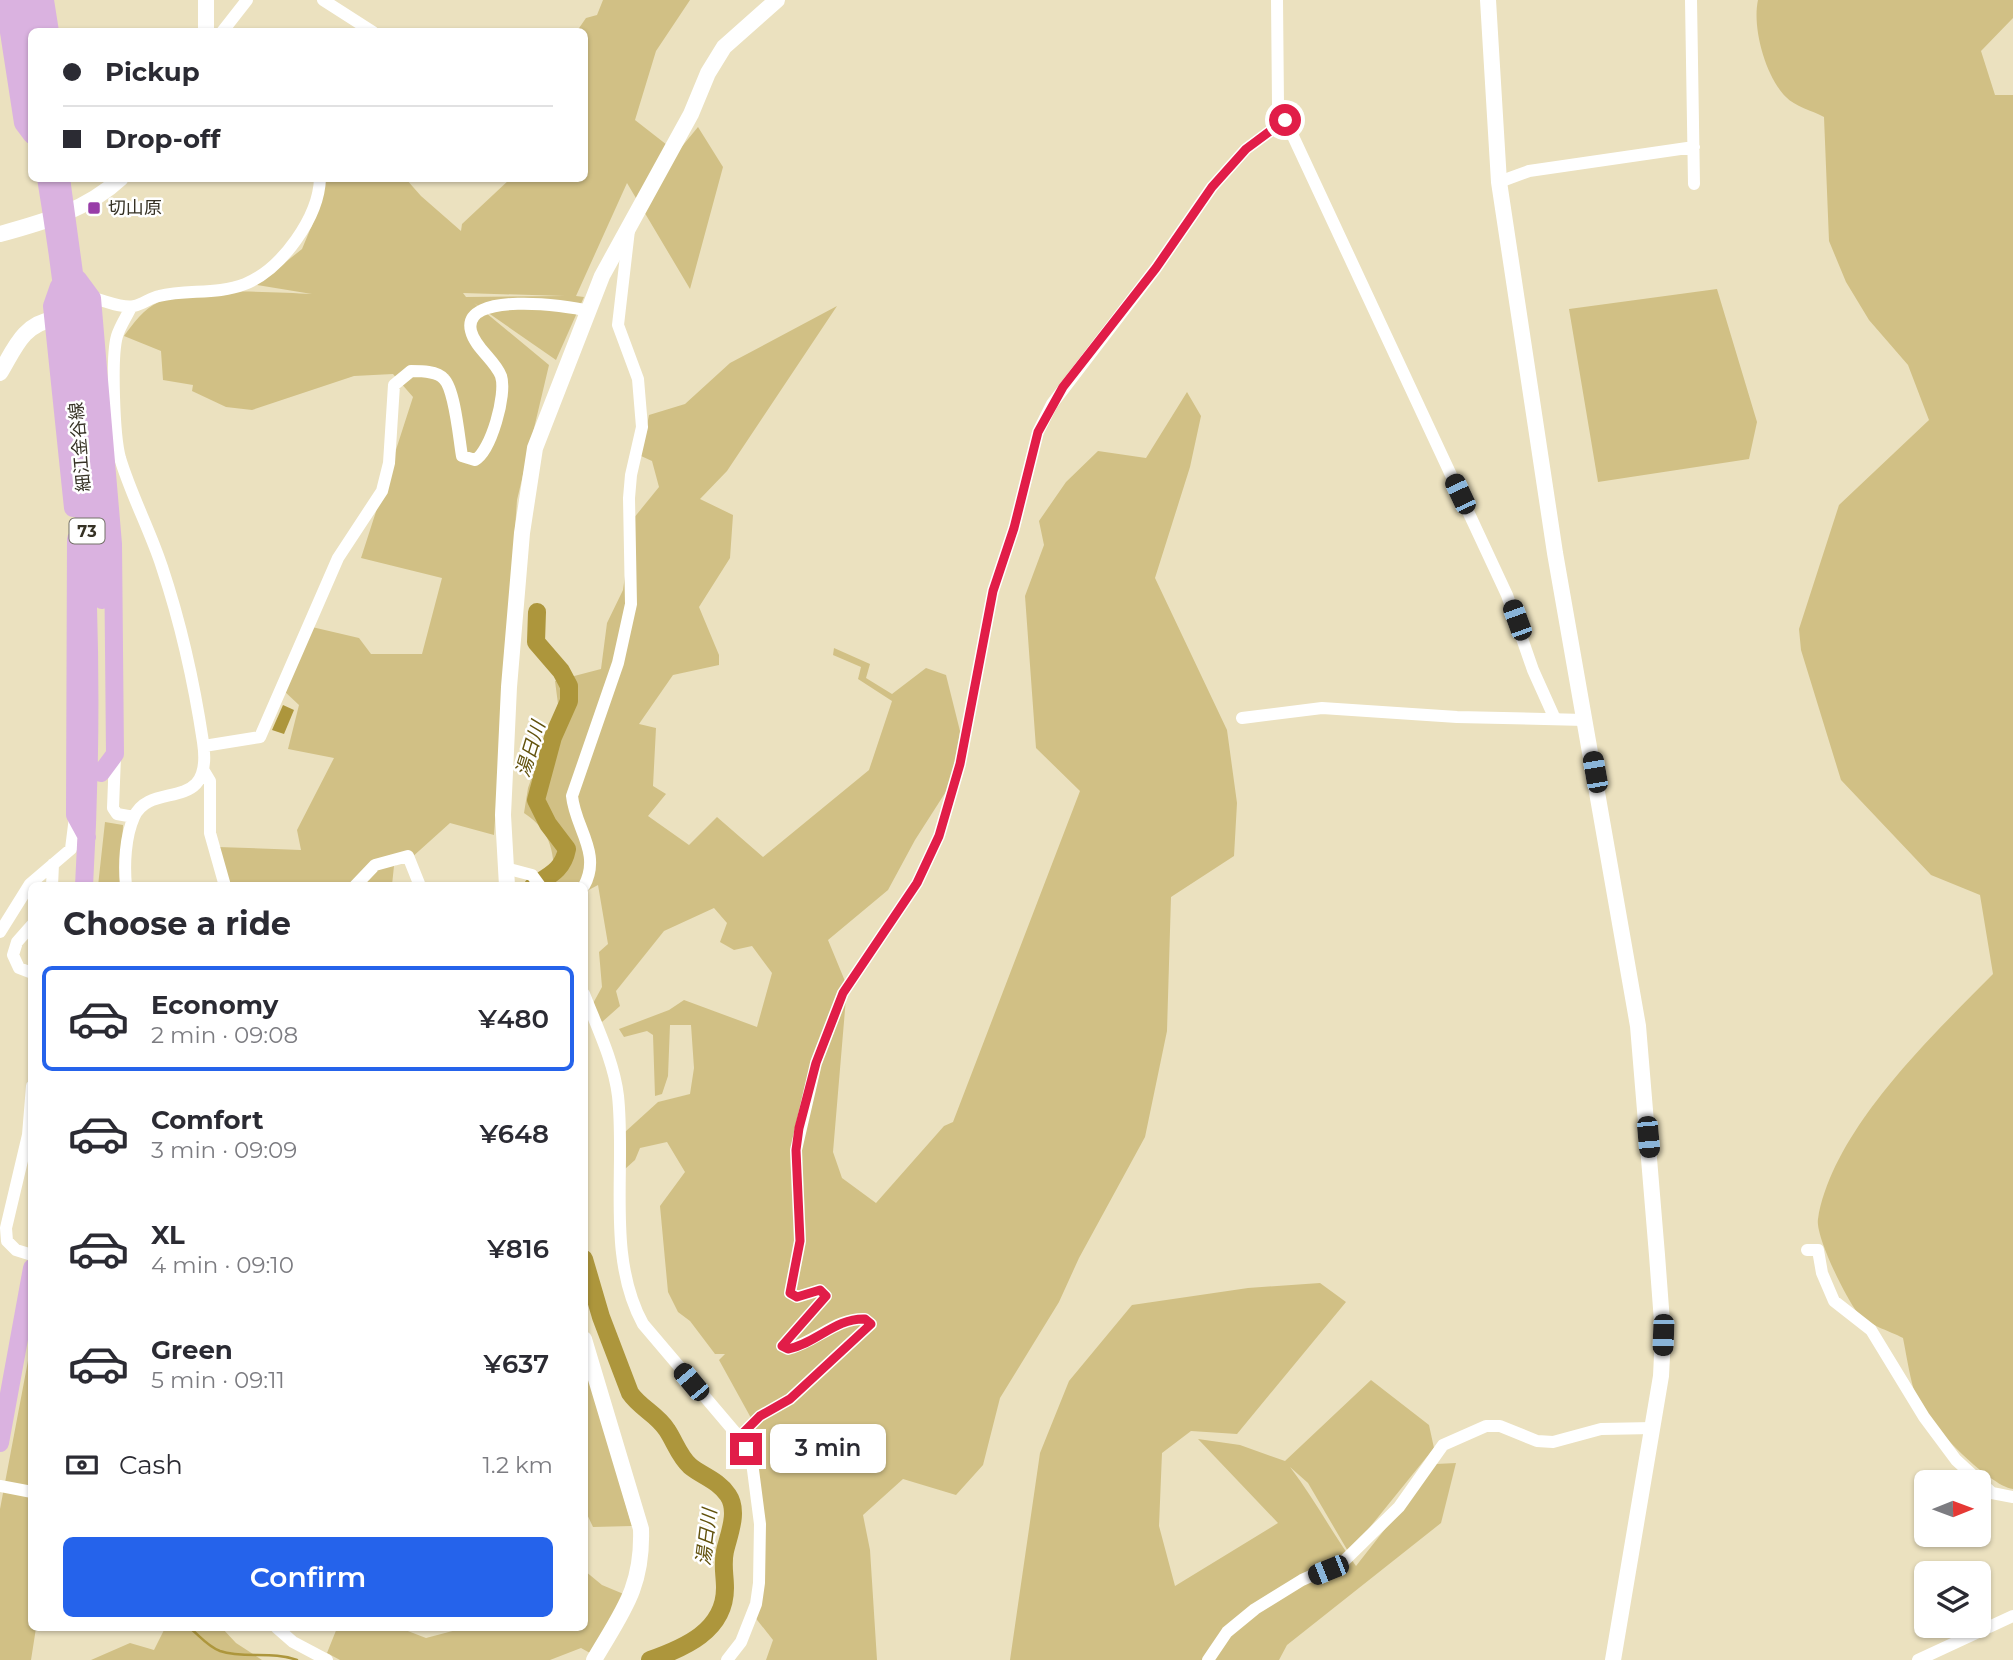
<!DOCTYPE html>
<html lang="en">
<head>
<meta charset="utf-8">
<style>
  body { margin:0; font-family:Montserrat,"Noto Sans JP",sans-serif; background:#f2f2f3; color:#2b2b33; height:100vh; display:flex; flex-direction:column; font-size:26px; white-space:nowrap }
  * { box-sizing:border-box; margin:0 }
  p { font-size:23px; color:#7c7c81 }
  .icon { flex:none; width:38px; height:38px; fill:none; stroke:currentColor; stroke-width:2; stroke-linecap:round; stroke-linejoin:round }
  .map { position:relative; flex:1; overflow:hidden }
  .details { position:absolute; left:28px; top:882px; width:560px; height:749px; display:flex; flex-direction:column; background:#fff; border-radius:10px; box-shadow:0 2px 5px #0004 }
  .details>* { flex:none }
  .guide { position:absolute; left:28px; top:28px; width:560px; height:154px; border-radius:10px; box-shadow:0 2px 5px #0004; display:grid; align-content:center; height:154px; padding:0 35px; background:#fff }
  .needle { width:46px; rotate:89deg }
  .controls { position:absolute; left:1914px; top:1470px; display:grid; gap:14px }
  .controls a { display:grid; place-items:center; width:77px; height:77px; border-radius:10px; background:#fff; box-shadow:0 2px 5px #0004; font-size:35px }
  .end { position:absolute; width:32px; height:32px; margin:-16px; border:9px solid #e11d48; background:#fff; box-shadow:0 0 0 4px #fff }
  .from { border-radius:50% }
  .bubble { position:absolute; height:49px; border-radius:10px; background:#fff; box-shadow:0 2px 5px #0004; font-size:23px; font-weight:600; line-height:49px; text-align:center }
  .car { position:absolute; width:21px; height:42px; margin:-21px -10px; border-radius:9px; box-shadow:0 0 5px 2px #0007; background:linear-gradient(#222 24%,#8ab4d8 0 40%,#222 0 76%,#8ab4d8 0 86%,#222 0) }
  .guide b { display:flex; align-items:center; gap:24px; height:66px; font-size:26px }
  .guide b+b { border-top:2px solid #e1e1e2 }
  .guide i { width:18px; height:18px; background:#2b2b33 }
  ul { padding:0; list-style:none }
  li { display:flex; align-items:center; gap:21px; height:105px; margin:0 14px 10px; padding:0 21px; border:4px solid transparent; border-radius:10px }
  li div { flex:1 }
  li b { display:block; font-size:26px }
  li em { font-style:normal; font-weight:600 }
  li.on { border-color:#2563eb }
  li>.icon { width:63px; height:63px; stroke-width:1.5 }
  h2 { padding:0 35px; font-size:32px; line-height:84px }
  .pay { display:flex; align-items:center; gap:18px; height:77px; padding:0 35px; font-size:26px }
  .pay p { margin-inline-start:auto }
  .cta { display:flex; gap:14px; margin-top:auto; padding:14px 35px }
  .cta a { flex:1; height:80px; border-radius:10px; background:#2563eb; color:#fff; font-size:28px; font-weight:600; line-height:80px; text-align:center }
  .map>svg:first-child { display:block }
  .green { fill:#d1c085; fill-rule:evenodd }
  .water { fill:#ad963c }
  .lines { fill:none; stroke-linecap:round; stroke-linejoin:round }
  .stream { stroke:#ad963c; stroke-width:2.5 }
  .river { stroke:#ad963c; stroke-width:18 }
  .street { stroke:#fff; stroke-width:12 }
  .secondary { stroke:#fff; stroke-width:16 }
  .primary { stroke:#dab2e0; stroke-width:18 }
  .route { stroke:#e11d48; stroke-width:9 }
  .poi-dot { fill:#983da8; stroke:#fff; stroke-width:2.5 }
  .labels { text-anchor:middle; stroke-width:5; stroke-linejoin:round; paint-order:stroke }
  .shield { fill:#fff; stroke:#727066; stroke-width:2 }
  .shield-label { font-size:16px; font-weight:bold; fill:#363225 }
  .poi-label { font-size:18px; fill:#363225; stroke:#fff; text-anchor:start }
  .street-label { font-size:18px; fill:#363225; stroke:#fff }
  .water-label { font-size:19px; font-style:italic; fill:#62520d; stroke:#fff }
</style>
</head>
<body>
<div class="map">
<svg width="2013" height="1660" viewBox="0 0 2013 1660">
  <rect width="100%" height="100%" fill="#ebe1bf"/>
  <!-- green -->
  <path class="green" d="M603,0H690L656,51L635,120L667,145L679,150L698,127L723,167L690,289L627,183L576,296L584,297L556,360L474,303L549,365L517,500L494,835L450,823L410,859L394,866L392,885H227L218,847L301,850L297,830L334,758L288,749L299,705L283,690L312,627L359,638L371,654H422L442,578L361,558L413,397L393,374L354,376L252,410L226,407L192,391L193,385L163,380L161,351L124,336C133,324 144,308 159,302C194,287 273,292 312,294L257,285L302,249L322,201L323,179H406L421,196L461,231L462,224L510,179L584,178V32L577,31L586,18L597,15ZM463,293L565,296L466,297Z
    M1758,0H2013V18L1981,51L1995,95H2013V1489C1989,1486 1924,1420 1916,1397C1910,1379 1907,1358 1903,1338C1890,1331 1865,1324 1857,1312C1846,1298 1815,1236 1818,1219C1833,1129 1932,1036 1993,974L1980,895L1931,875L1841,780L1801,650L1799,629L1839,505L1929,420L1908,365L1869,320L1846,282L1829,241L1824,117C1813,111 1794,106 1786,97C1765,76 1752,27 1758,0Z
    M1717,289L1757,422L1749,459L1598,482L1569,309Z
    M837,306L727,471L700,499L733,515L730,558L699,607L719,655V665L673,675L639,724L656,728L653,786L666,794L648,816L689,845L717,817L763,857L869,770L892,701L858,679L861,667L833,655L834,648L870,664L866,678L892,694L926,668L946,675L960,731L954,779L915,840L888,890L828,940L847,986L833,1152L842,1178L876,1203L944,1126L953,1122L1080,791L1036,748L1025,596L1044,545L1039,521L1066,482L1098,451L1146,458L1187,392L1201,416L1190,467L1155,578L1227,730L1237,803L1234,856L1171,897L1167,1031L1145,1137L1079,1258L1059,1302L1000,1398L983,1465L956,1495L903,1479L863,1515L870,1550L877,1660H766L773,1640L754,1616L763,1533L750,1455L751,1418L719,1360L725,1354H715L690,1321L678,1312L668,1292L660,1206L685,1172L667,1142L640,1148L635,1160L625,1169V1132L658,1102L690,1094L694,1068L691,1025H670L668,1076L662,1094L655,1096L653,1035L647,1031L624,1037L619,1029L669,1010L684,1000L757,1027L772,973L752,946L734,950L720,942L727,923L714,908L664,931L616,991L620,1006L602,1022L591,1007L602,987L599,952L608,944L598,885L585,892L584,886L555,885C553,854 554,833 524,813L528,788L558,704L555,681L601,669L607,623L623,590L633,519L659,487L652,461L641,456L649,415L685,404L730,363Z
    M105,822L123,825L121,885L98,886Z
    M1320,1283L1346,1302L1237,1434L1191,1431L1162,1453L1159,1526L1175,1586L1278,1523L1198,1439L1240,1445L1285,1461L1371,1380L1429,1425L1434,1448L1349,1553L1308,1483L1290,1467C1314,1498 1332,1533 1356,1566L1436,1464L1456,1463L1441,1523L1287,1645L1279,1660H1010L1040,1453L1069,1381L1132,1305L1248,1288Z
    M31,1345L32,1628H36L31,1660H0V1509Z
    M584,1359L632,1526L593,1527L585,1510Z
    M585,1571L602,1585L626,1595L590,1653L581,1648L550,1660H340L327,1653L337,1628H400L426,1638L464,1628H584Z
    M165,1628H222L236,1643L262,1660H91L130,1643L154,1650Z"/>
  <!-- water -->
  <path class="water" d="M283,705L294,710L284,734L272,730Z"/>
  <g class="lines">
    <!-- stream -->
    <path class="stream" d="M190,1628C200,1636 207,1646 220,1651C244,1659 272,1651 297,1660"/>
    <!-- river -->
    <path class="river" d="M533,886C550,875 563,870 567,849L548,824L536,800L553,737L569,701V686L561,671L536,642L537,612
      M584,1259L601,1317L630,1393C640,1408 657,1414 667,1430C675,1442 679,1456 690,1466C702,1476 718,1480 728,1495C739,1511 729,1534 725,1551C722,1565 725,1575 725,1588C725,1631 684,1648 650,1660"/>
    <!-- street -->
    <path class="street" d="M323,0L373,32
      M1277,0L1278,104L1507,595L1533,670L1555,719
      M1691,0L1694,184
      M222,32L247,0
      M1499,182L1529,171L1694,147
      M92,298C104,300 123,309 134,306C143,304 150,298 159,296C187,289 217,295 245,284C282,269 319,217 320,178
      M1242,718L1322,708L1457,717L1585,720
      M204,746L260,737L338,558L382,491L389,463L394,385L411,371C421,371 437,371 444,379C455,390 459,439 462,456L475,460C491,451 507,394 501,376C495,360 475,348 471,331C461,291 567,305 588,311
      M115,756L113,808L117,814L134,817
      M204,771L210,781V833L225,886
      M505,868L532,875L540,886
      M52,886L53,864
      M126,886C124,865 125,837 134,817C151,779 214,816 203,742C194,682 181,624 162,567C150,530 131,495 120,458C114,436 111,357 117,336C120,326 127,316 131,307
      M355,886L375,865L408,856L420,886
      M584,886C602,853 575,828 572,796L618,663L631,604L629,498L631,475L642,427L638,379L618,325L629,230
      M32,925L17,942L13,955L19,968L32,973
      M0,932L30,884L71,849L75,817
      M584,994C597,1027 614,1062 618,1096C626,1170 606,1257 643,1324L739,1437L752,1462L760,1524L759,1583L756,1604L741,1642L727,1660
      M32,1086L28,1135L6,1228L7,1241L16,1250L32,1255
      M1807,1250H1818L1822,1273L1834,1301L1871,1330L1924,1417L1956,1460L1992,1493L2013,1497
      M739,1437L760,1416L790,1399L871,1324L865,1319C835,1318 817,1342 788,1349L782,1346L826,1296L820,1290L797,1297L790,1293L800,1241L796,1150L816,1063L843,993L917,883L939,836L960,764L993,591L1014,528L1038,432L1052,404L1156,268L1212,187L1246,149L1285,120
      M0,1486L32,1492
      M277,1628L293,1642L327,1660
      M1208,1660L1227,1632L1255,1609L1302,1580L1344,1561L1399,1507L1443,1445L1486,1426H1500L1537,1441L1553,1442L1601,1429L1653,1428
      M1918,1660L2013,1616"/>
    <!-- secondary -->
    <path class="secondary" d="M1488,0L1499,182L1555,553L1638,1026L1657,1255L1663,1335L1661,1376L1613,1660
      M206,32V0
      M0,234C44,222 87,210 121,178
      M0,373C15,348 23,324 54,319
      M507,886L503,815L509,687L522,533L535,448L602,276L691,114L708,73L724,47L777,0
      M584,1339L641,1529C643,1588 622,1612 594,1660"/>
    <!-- primary -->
    <path class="primary" d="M4,0L23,123L32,135
      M16,0L32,93
      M30,0L36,32
      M45,0L50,32
      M46,178C85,413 98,648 84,886
      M61,178L87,368L102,600
      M78,279L92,298L113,544L115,754L101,773
      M59,286L52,306L73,508
      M76,539L75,815L87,837
      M0,1443L32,1268"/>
  </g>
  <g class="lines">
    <!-- route -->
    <path class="route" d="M746,1449L739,1437L760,1416L790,1399L871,1324L865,1319C835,1318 817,1343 788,1349L782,1346L826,1296L820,1290L797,1297L790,1293L800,1241L796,1150L799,1128L816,1063L843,993L917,883L939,836L960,764L993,591L1014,528L1038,432L1063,387L1156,268L1212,187L1246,149L1285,120"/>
  </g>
  <!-- markers -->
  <rect class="poi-dot" x="87" y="201" width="14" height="14" rx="3.5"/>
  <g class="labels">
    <!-- shield labels -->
    <rect class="shield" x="69.5" y="518.5" width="35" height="25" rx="5"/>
    <g class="shield-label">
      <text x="87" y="537">73</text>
    </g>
    <!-- poi labels -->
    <g class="poi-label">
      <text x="108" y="214">切山原</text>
    </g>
    <!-- street labels -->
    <g class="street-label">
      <text transform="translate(80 447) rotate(-95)" y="6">細江金谷線</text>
    </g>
    <!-- water labels -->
    <g class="water-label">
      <text transform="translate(530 749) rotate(-73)" y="7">湯日川</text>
      <text transform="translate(706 1537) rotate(-83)" y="7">湯日川</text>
    </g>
  </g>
</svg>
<div class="controls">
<a><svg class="needle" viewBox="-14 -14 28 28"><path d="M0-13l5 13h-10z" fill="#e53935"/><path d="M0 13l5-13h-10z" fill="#7c7c81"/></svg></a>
<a><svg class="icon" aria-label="layers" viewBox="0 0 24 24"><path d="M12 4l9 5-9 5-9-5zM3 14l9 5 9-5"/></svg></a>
</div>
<i class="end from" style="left:1285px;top:120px"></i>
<i class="end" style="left:746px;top:1449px"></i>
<div class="bubble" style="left:770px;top:1424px;width:116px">3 min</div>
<i class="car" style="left:1460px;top:494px;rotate:335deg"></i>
<i class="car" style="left:1517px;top:620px;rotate:340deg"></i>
<i class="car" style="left:1595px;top:772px;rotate:350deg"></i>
<i class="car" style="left:1648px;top:1137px;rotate:175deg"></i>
<i class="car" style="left:1663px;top:1335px;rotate:182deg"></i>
<i class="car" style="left:691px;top:1382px;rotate:320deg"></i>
<i class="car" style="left:1328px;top:1570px;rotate:248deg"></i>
<div class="guide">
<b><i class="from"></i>Pickup</b>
<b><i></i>Drop-off</b>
</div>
<section class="details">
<h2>Choose a ride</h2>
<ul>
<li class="on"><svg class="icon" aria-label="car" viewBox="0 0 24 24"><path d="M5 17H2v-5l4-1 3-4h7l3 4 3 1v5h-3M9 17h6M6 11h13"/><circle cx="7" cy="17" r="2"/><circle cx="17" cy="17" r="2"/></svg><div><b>Economy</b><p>2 min · 09:08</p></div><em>¥480</em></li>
<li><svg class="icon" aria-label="car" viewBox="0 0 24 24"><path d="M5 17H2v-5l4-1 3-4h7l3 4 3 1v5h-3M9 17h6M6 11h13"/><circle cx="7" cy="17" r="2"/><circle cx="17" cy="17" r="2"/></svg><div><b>Comfort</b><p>3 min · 09:09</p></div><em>¥648</em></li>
<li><svg class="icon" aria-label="car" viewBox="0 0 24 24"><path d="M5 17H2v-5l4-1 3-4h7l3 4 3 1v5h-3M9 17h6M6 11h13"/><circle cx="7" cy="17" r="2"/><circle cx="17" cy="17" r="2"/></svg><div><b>XL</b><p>4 min · 09:10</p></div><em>¥816</em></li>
<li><svg class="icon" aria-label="car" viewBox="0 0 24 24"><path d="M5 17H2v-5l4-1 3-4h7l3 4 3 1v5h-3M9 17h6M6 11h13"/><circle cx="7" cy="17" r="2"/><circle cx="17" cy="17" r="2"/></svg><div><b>Green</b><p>5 min · 09:11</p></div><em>¥637</em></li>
</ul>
<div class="pay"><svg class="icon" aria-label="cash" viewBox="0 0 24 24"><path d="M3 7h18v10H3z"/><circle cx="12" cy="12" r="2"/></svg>Cash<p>1.2 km</p></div>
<div class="cta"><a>Confirm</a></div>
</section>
</div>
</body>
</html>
